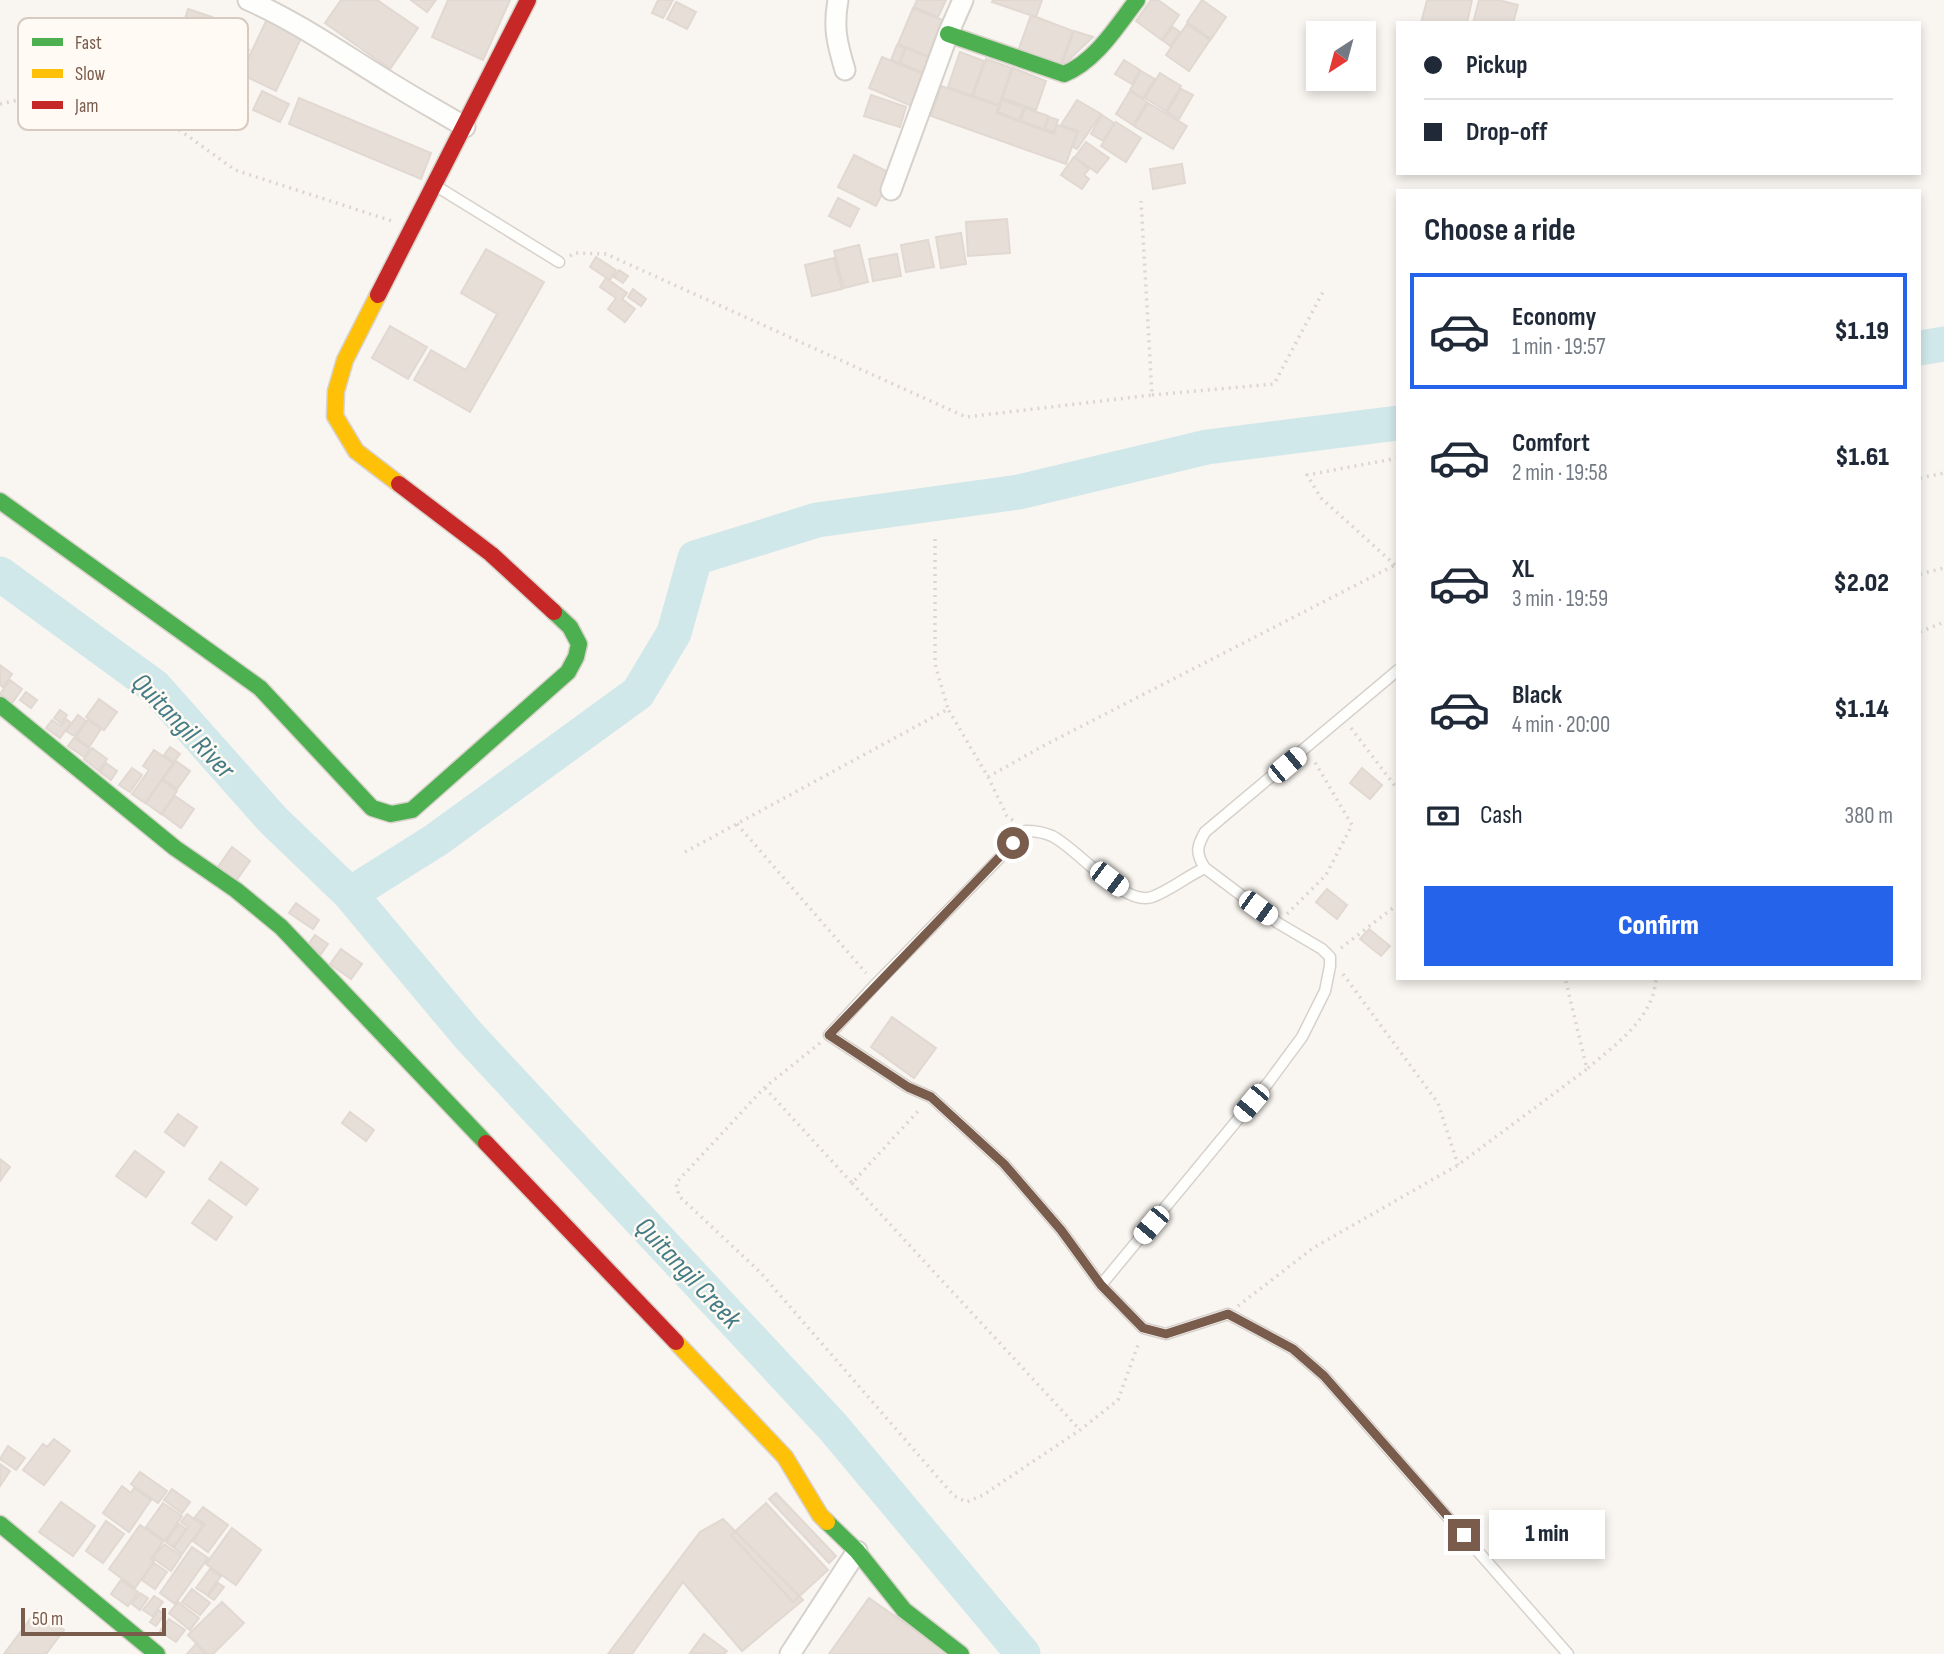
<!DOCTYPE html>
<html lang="en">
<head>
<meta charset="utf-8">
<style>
  body { margin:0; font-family:"Sofia Sans Condensed",sans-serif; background:#f2f2f3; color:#1f2937; height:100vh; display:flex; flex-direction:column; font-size:26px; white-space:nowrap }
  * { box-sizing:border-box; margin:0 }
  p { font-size:23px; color:#747a83 }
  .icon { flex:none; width:38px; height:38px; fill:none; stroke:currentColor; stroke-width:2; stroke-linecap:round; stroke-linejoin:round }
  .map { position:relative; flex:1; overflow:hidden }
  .drawer { position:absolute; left:1396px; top:189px; width:525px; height:791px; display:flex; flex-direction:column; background:#fff; border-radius:0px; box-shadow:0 4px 10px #0003 }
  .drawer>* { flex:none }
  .banner { position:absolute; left:1396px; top:21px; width:525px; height:154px; border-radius:0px; box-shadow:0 4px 10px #0003; display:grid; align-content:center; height:154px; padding:0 28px; background:#fff }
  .needle { width:46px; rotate:216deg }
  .buttons { position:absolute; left:1306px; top:21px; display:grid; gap:14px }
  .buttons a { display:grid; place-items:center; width:70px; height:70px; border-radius:0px; background:#fff; box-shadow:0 4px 10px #0003; font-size:35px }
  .scale { position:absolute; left:21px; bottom:18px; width:145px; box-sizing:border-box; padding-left:7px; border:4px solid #7a5c4d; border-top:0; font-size:19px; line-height:24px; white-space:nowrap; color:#7a5c4d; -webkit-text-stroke:5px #fffaf3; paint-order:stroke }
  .end { position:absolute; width:32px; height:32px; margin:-16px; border:9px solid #7a5c4d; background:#fff; box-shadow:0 0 0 4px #fff }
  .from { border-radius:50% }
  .bubble { position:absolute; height:49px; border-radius:0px; background:#fff; box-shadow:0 4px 10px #0003; font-size:23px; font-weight:800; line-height:49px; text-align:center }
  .car { position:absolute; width:21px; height:42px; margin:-21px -10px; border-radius:9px; box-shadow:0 0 5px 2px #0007; background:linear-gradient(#fff 24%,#345 0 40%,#fff 0 76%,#345 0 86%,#fff 0) }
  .banner b { display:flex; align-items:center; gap:24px; height:66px; font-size:26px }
  .banner b+b { border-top:2px solid #e0e1e3 }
  .banner i { width:18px; height:18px; background:#1f2937 }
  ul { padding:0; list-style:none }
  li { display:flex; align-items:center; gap:21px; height:116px; margin:0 14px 10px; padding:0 14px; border:4px solid transparent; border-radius:0px }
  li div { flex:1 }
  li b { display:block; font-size:26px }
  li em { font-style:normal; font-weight:800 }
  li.active { border-color:#2563eb }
  li>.icon { width:63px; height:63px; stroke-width:1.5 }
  h2 { padding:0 28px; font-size:32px; line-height:84px }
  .pay { display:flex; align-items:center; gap:18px; height:77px; padding:0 28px; font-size:26px }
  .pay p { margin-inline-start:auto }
  .action { display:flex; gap:14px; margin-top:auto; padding:14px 28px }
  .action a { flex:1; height:80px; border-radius:0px; background:#2563eb; color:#fff; font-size:28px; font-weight:800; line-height:80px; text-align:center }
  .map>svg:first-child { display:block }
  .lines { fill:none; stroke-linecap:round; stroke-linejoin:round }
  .river { stroke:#d0e8ea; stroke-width:35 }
  .building { fill:#e6ded7; stroke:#e2d8d2; stroke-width:2 }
  .lane-casing { stroke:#d7d1cb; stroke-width:13 }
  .street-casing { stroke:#d7d1cb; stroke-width:23 }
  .fast-casing { stroke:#d9d2cb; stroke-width:19 }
  .slow-casing { stroke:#d9d2cb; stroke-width:19 }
  .jam-casing { stroke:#d9d2cb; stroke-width:19 }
  .path { stroke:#dcd5d0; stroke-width:3.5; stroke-dasharray:2 5; stroke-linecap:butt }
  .lane { stroke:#fefefd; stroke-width:10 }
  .street { stroke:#fefefd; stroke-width:19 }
  .fast { stroke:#4caf50; stroke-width:16 }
  .slow { stroke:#ffc107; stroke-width:16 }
  .jam { stroke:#c62828; stroke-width:16 }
  .route { stroke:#7a5c4d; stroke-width:9 }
  .labels { text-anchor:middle; stroke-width:5; stroke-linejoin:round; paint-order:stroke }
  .water-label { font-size:28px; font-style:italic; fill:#437c86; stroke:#fffaf3 }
  .key { fill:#fffaf3; stroke:#d7cbc1; stroke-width:2 }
  .key-label { font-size:19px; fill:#7a5c4d }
</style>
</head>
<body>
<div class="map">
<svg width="1944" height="1654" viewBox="0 0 1944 1654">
  <rect width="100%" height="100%" fill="#f9f5f0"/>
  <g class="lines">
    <!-- river -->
    <path class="river" d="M1920,348L1944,344
      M0,574L155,687L273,820L350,894L468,1035L833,1427L1023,1654
      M350,894L436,840L638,693L674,633L695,558L817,520L1019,492L1207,447L1398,423"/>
  </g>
  <!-- building -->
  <path class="building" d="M341,0H377L418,28L390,69L325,23Z
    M411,0H436L427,12Z
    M448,0H510L483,60L432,37Z
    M658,0H673L663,18L652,13Z
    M917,0H946L938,17L914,7Z
    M993,0H1042L1036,17L992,2Z
    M1151,0H1158L1179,15L1162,40L1136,21Z
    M1202,0L1226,17L1211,39L1187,22Z
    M1427,0H1472L1467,23H1421Z
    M1479,0H1498L1518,5L1513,23H1473Z
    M676,2L696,12L687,29L667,19Z
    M913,8L945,21L930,57L898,44Z
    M188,9L212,17L203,44L180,36Z
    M1031,15L1073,31L1060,66L1018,51Z
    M268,17L303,34L276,91L241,74Z
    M1187,24L1210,40L1189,71L1166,55Z
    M1173,27L1180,32L1170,46L1163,40Z
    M1074,31L1093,37L1061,67Z
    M233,42L249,50L244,61L228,54Z
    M897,45L905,48L899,63L891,60Z
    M906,48L930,58L924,73L900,63Z
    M960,52L984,61L972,96L948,87Z
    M882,57L927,76L914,107L869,88Z
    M986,59L1012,68L999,105L973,96Z
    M1124,60L1140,70L1132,84L1115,74Z
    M1013,68L1046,81L1036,110L1002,98Z
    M1141,71L1155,79L1143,98L1130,90Z
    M1160,73L1181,86L1166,111L1145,98Z
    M941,86L999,106L996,113L1054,134L1057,125L1077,132L1066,164L931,116Z
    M1181,89L1193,95L1179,119L1167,112Z
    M262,91L289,104L280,122L253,110Z
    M1130,91L1147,102L1133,125L1116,114Z
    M871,95L906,107L900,127L864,116Z
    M299,98L431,153L421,179L289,124Z
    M1002,100L1024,108L1019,120L998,112Z
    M1077,100L1101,114L1077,149L1073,147L1078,131L1061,125Z
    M1148,103L1187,126L1173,149L1134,126Z
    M1025,108L1048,116L1044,129L1021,121Z
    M1102,115L1114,123L1103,141L1091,134Z
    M1049,117L1058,120L1054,132L1045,129Z
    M1116,122L1141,138L1126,162L1101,146Z
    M1086,142L1109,158L1097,173L1075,157Z
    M854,155L892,174L876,206L838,187Z
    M1074,157L1089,169L1084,175L1089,179L1082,189L1061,175Z
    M1182,164L1185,183L1153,189L1150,169Z
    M838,198L859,209L850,227L829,216Z
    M1007,219L1010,253L968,256L966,222Z
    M961,233L966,264L941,268L936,237Z
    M928,240L934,267L906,272L901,245Z
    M859,245L868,282L844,288L834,251Z
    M486,249L544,282L470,412L414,380L431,350L466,370L497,314L461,293Z
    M897,254L901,276L873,281L869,259Z
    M596,257L616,270L610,280L590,267Z
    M834,258L842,289L812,296L805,265Z
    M619,270L628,276L623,283L614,277Z
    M606,278L627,293L622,299L635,309L625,322L608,309L616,298L600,287Z
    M633,289L646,299L641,306L628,297Z
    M390,326L427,347L408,379L372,358Z
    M0,665L12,674L3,687L0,685Z
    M10,680L22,689L12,703L0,694Z
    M26,692L37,700L31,708L20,700Z
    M99,699L117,712L104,730L86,717Z
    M60,710L67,715L61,723L54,718Z
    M78,715L86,721L74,736L66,731Z
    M66,719L71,723L60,738L46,728L52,720L61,726Z
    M88,720L101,729L89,747L76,737Z
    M74,738L90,749L84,757L68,746Z
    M170,747L180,754L174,762L164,755Z
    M92,748L107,759L99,771L84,759Z
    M154,750L173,763L145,803L132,794L149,770L143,766Z
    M176,761L190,771L177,789L163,779Z
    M106,763L117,771L111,780L100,772Z
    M132,768L142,775L130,792L119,785Z
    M1362,768L1382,785L1370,799L1350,783Z
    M162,780L177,791L161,814L146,803Z
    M175,796L194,809L181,828L162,814Z
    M232,847L250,861L236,881L218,867Z
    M1327,889L1347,905L1337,919L1316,902Z
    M296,903L319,920L313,929L289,913Z
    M1369,929L1390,946L1381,956L1360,939Z
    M315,935L328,944L321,954L308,945Z
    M341,949L362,964L351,979L330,964Z
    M892,1017L936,1048L914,1078L871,1047Z
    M350,1112L374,1130L366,1141L342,1123Z
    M178,1114L197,1127L184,1146L165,1132Z
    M135,1151L164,1172L146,1197L116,1176Z
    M0,1159L10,1167L0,1181Z
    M221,1162L258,1189L246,1205L209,1179Z
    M209,1200L232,1217L216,1240L192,1223Z
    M54,1439L70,1451L44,1485L23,1470L43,1444L47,1447Z
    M8,1446L25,1458L16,1470L0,1459Z
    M0,1464L10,1471L0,1486Z
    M140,1472L167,1491L158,1503L131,1484Z
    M122,1486L131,1493L134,1488L151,1500L129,1532L103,1513Z
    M172,1489L190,1502L182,1513L164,1500Z
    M776,1493L836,1556L829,1563L769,1499Z
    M61,1502L95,1526L73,1556L39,1532Z
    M163,1503L182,1516L165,1541L146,1527Z
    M766,1503L828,1570L793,1602L731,1535Z
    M203,1507L228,1525L208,1552L193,1541L205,1524L195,1517Z
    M187,1514L203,1525L182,1554L174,1548L188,1527L181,1522Z
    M723,1519L803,1600L742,1651L683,1582L632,1654H608L700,1532Z
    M106,1521L124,1534L103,1563L86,1551Z
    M179,1524L186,1529L173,1547L166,1542Z
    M140,1525L163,1541L151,1559L154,1561L135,1588L109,1569Z
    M232,1528L261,1550L236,1585L206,1564Z
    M164,1544L181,1556L171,1571L153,1558Z
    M192,1547L208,1558L175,1604L160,1593Z
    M154,1563L167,1572L155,1589L142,1580Z
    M210,1569L221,1576L207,1595L196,1588Z
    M121,1580L138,1592L128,1606L111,1594Z
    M218,1583L224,1587L214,1600L208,1596Z
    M192,1589L210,1603L200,1615L182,1602Z
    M140,1593L148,1598L140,1610L132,1604Z
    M154,1596L163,1602L152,1616L143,1610Z
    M869,1598L946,1652L944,1654H829Z
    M178,1602L199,1618L190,1630L169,1613Z
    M222,1602L244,1623L213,1654H207L188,1635Z
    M37,1610L64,1630L46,1654H4Z
    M159,1610L164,1615L156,1626L150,1622Z
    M169,1619L185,1630L176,1642L160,1631Z
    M704,1634L727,1651L724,1654L690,1653Z
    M196,1644L206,1654H187Z"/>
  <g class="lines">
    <!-- lane casing -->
    <g class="lane-casing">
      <path id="lane" d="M436,186L559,262
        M1205,868C1187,876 1171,890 1152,897C1124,907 1077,848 1052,836C1043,832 1035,831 1026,831L876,984L829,1035L908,1087L931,1097L1004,1164L1061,1230L1101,1285L1143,1328L1166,1334L1228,1314L1293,1349L1324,1376L1568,1654
        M1101,1285L1268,1083L1302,1037L1325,991L1330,966V957L1322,949L1278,923L1205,868C1195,853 1197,846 1205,832L1398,670"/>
    </g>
    <!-- street casing -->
    <g class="street-casing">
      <path id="street" d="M248,0C300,23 346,56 394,85C418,100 442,113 465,127
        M838,0C833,28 837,43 845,70
        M891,190L948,34L963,0
        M790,1654L857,1551"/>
    </g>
    <!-- fast casing -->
    <g class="fast-casing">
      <path id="fast" d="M948,34L1064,74C1096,61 1117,26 1137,0
        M0,501L260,688L372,808L391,814L412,810L568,672L576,657L579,644L570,627L554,612
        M0,705L175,848L236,890L281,927L486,1143
        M827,1522L857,1551L904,1610L961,1654
        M0,1524L157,1654"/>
    </g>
    <!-- slow casing -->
    <g class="slow-casing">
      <path id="slow" d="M378,295L345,360L336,391L335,416L356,451L399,484
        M676,1342L785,1457L820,1515L827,1522"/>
    </g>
    <!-- jam casing -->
    <g class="jam-casing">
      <path id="jam" d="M378,295L528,0
        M399,484L491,554L554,612
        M486,1143L676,1342"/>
    </g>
    <!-- path -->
    <path class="path" d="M0,104L104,81L152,110L235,170L392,221
      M570,256L575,253L606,254L966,417L1152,395L1141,201
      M1152,395L1274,384L1324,290
      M1920,478L1944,473
      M935,539V664L948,709
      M1395,565L1321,498L1307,475L1398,458
      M1920,574L1944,568
      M1920,632L1944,622
      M1351,728L1398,790
      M988,777L1043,746L1395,565L1398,567
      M737,824L866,973
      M685,852L948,709L988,777L1007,816L1015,822
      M1287,914L1326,875L1352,825L1313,759
      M1341,948L1398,904
      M1343,974L1438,1103L1458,1165
      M820,1043L764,1088L676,1183L679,1196L760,1272L954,1496L967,1502L983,1495L1080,1430L1118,1400L1139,1342
      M1588,1068C1616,1044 1654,1018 1656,978
      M765,1088L852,1183L920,1109
      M852,1183L1080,1430
      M1238,1306L1313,1248L1458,1165L1587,1069L1565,978"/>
    <!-- lane -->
    <use href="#lane" class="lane"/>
    <!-- street -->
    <use href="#street" class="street"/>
    <!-- fast -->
    <use href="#fast" class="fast"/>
    <!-- slow -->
    <use href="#slow" class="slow"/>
    <!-- jam -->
    <use href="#jam" class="jam"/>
  </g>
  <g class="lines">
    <!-- route -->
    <path class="route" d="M1013,843L829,1035L908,1087L931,1097L1004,1164L1061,1230L1101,1285L1143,1328L1166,1334L1228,1314L1293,1349L1324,1376L1464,1535"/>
  </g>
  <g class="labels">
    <!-- water labels -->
    <g class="water-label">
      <text transform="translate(184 725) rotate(46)" y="10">Quitangil River</text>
      <text transform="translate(689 1272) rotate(47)" y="10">Quitangil Creek</text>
    </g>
  </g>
  <!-- legend -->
  <rect x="18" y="18" width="230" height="112" rx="10" class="key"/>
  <rect x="32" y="38" width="31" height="8" fill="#4caf50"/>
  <rect x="32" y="69" width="31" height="9" fill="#ffc107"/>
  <rect x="32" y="101" width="31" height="8" fill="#c62828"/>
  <g class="key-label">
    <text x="75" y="49">Fast</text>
    <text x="75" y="80">Slow</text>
    <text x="75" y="112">Jam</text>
  </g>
</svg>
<div class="buttons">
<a><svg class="needle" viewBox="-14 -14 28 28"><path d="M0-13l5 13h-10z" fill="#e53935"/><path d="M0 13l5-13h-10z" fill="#747a83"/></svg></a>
</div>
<div class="scale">50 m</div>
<i class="end from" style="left:1013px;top:843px"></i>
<i class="end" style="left:1464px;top:1535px"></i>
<div class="bubble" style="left:1489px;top:1510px;width:116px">1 min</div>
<i class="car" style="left:1287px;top:765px;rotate:50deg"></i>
<i class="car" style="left:1109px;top:879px;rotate:127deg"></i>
<i class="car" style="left:1258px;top:908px;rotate:126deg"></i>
<i class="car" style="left:1251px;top:1103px;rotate:220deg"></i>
<i class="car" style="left:1151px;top:1225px;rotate:220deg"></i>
<div class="banner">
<b><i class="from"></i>Pickup</b>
<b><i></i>Drop-off</b>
</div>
<section class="drawer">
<h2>Choose a ride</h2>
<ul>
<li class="active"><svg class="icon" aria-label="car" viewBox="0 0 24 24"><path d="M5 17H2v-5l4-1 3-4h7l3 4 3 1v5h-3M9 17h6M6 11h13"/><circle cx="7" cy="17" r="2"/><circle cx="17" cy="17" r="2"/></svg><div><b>Economy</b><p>1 min · 19:57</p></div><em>$1.19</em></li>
<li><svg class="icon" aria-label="car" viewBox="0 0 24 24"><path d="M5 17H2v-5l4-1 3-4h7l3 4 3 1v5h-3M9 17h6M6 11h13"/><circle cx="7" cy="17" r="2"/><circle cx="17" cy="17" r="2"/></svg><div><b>Comfort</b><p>2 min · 19:58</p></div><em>$1.61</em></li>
<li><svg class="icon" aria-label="car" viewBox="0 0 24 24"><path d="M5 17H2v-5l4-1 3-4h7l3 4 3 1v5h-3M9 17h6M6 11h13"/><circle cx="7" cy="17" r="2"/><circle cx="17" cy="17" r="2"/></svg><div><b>XL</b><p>3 min · 19:59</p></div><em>$2.02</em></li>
<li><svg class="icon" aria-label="car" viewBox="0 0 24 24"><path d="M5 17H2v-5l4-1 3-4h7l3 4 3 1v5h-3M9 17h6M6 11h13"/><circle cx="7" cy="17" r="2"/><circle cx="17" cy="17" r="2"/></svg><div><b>Black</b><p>4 min · 20:00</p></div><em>$1.14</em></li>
</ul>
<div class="pay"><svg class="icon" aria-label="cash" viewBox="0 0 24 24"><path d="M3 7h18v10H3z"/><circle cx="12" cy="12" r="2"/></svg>Cash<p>380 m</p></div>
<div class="action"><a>Confirm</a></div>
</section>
</div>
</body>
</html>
